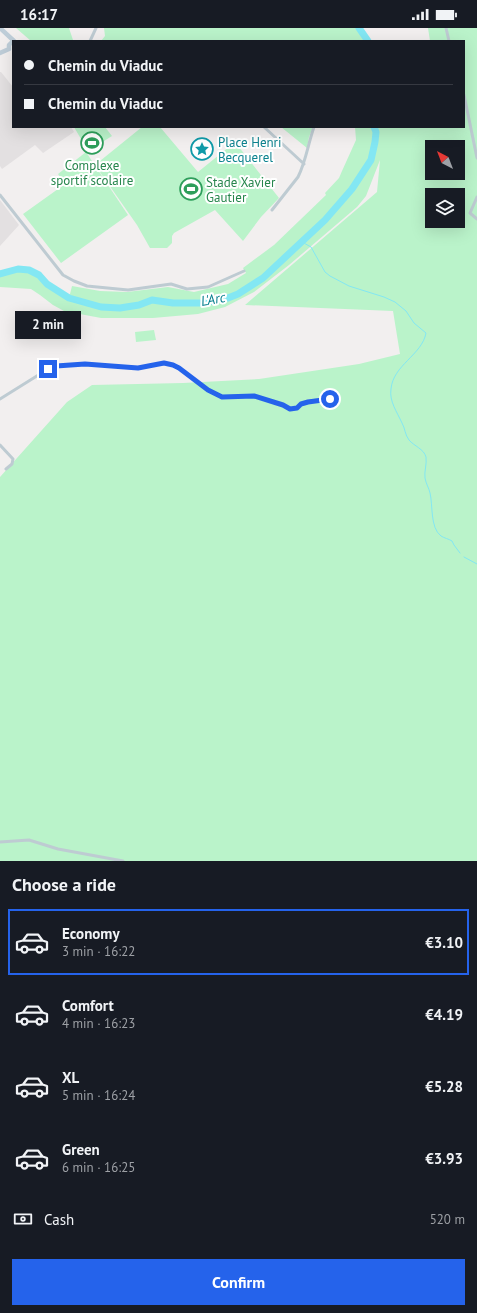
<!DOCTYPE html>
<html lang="en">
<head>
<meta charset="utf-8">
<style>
  body { margin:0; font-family:"PT Sans",sans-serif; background:#20242c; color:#f1f3f6; height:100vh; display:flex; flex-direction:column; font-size:15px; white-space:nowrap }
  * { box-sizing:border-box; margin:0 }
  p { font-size:13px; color:#9ea1a6 }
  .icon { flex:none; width:22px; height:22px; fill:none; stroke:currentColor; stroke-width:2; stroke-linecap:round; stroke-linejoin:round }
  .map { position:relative; height:833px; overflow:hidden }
  .drawer { display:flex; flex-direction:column; background:#171b24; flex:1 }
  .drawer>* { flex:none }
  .guide { position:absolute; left:12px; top:12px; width:453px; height:88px; border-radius:0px; box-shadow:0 4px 16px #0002; display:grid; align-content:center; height:88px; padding:0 12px; background:#171b24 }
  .needle { width:26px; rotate:318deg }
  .controls { position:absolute; left:425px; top:112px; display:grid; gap:8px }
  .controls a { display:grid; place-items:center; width:40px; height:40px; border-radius:0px; background:#171b24; box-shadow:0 4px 16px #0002; font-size:20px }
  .end { position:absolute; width:18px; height:18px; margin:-9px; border:5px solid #2563eb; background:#fff; box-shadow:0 0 0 2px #fff }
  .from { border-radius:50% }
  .bubble { position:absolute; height:28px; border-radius:0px; background:#171b24; box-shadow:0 4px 16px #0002; font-size:13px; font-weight:700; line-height:28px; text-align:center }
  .guide b { display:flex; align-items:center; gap:14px; height:38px; font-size:15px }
  .guide b+b { border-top:1px solid #363941 }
  .guide i { width:10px; height:10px; background:#f1f3f6 }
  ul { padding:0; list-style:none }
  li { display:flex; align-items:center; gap:12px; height:66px; margin:0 8px 6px; padding:0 4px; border:2px solid transparent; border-radius:0px }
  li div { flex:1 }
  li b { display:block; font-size:15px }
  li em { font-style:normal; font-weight:700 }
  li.on { border-color:#2563eb }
  li>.icon { width:36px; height:36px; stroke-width:1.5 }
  h2 { padding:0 12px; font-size:18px; line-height:48px }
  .pay { display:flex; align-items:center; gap:10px; height:44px; padding:0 12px; font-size:15px }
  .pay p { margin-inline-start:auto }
  .button { display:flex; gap:8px; margin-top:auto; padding:8px 12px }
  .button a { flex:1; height:46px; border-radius:0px; background:#2563eb; color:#fff; font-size:16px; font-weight:700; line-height:46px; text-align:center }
  .status { display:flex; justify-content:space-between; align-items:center; height:28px; padding:0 20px; background:#171b24; direction:ltr }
  .status svg { height:11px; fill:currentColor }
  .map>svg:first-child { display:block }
  .education { fill:#e3e0e1 }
  .green { fill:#baf3ca; fill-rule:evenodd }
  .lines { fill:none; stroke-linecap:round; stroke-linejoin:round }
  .stream { stroke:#83e7f3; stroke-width:1 }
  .river { stroke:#83e7f3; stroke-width:7 }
  .street { stroke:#becbd2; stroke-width:3 }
  .secondary { stroke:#becdd8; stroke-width:4.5 }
  .route { stroke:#2563eb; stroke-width:5 }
  .labels { text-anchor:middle; stroke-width:4; stroke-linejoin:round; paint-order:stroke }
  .culture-label { font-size:13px; fill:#0d838f; stroke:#fff; text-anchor:start }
  .leisure-label { font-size:13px; fill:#27864d; stroke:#fff }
  .water-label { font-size:14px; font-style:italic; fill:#047d8d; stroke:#fff }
</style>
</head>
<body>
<div class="status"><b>16:17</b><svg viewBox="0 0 49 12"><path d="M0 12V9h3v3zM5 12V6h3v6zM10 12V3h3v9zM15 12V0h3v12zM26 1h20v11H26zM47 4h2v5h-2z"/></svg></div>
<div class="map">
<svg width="477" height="833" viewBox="0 0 477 833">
  <rect width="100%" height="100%" fill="#f2efef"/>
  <!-- education -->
  <path class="education" d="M0,44H1L13,59V99H71L74,104L43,125L35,117L2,141L0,138Z
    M0,172L19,197L0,218Z"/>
  <!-- green -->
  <path class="green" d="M16,0H69L73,12L70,13H31Z
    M104,0H359L368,13H101L105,8Z
    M428,0H477V833H0V449L67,374L92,357L183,355L259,351L359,336L400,326L393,283L245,277L377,164L380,132L366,168L357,179L289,237L254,264L225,279L198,286L153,290H101L64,283L53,277L40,267L31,261L0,259V246L18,241L29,242L39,247L47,256L69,270L72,258L100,263L127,264L168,259L194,264L228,256L246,245L243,240L274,217L326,167L325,165L339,150L342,143L356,112L355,99H464V13H430ZM432,119H458V145H432ZM432,167H458V193H432Z
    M74,99H105L112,108L88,123Z
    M142,99H160L198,144L235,114L279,170L261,189L243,213L215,182L174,205L172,208V215L167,220H150L137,197L95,137Z
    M281,99H313L309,109L307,120Z
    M86,124L128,187L61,235L23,186L65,156L58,146Z
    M154,302L156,312L136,314L135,304Z"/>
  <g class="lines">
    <!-- stream -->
    <path class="stream" d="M302,214L311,219L325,244L330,248L349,258L384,269L395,274L406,283L414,295L426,305C422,327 393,337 391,361C389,373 397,384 402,395C405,400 405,407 409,412C414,418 424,421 426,429C427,436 424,444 425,450C426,456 429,460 430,465C433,477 430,500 441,508C444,510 449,511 452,513L454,517L460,525
      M464,529L477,536"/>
    <!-- river -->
    <path class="river" d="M359,0L368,13
      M0,246L18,241L29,242L39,247L47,256L69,270L101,279L120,280L139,277L152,272L173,275H202L228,270L238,266L263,250L325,192L352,161L371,132L375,114L376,104L374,99"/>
    <!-- street -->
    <path class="street" d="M446,0L449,13
      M90,13L96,0
      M464,67L477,130
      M264,99L304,136
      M0,167L63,247L74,253L87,258L128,262L171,256L187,261L208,259L244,243
      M477,169L470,185L477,191
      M272,182L298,149C306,133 308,116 314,99
      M0,371L48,341L56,338L85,336L138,340L163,335L173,337L179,340L208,362L222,369L254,368L283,377L290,381L297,380L301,376L308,373L330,371
      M0,417L13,431L12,436L6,441
      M0,814L29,812L58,821L123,833"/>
    <!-- secondary -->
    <path class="secondary" d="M0,0L14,13
      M9,21V17L11,15
      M0,25L9,21"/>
  </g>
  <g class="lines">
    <!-- route -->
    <path class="route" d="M48,341L56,338L85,336L138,340L164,335L173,337L179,340L208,362L222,369L254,368L283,377L290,381L297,380L301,376L308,374L330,371"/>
  </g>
  <!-- icons -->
  <defs>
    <g id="stadium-ring" transform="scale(1.15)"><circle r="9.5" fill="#fff" stroke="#2e9e5b" stroke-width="1.5"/><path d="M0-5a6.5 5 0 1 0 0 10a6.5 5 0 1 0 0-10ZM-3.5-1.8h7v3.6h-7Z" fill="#2e9e5b"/></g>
    <g id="sight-ring" transform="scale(1.15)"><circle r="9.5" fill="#fff" stroke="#0f9aa8" stroke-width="1.5"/><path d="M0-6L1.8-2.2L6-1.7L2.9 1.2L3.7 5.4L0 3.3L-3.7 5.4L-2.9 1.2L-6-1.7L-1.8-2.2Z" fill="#0f9aa8"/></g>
  </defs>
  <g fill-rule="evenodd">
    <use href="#stadium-ring" x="92" y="115"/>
    <use href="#sight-ring" x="202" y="121"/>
    <use href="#stadium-ring" x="191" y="161"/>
  </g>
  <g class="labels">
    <!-- culture labels -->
    <g class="culture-label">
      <text x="218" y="119">Place Henri<tspan x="218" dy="15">Becquerel</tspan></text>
    </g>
    <!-- leisure labels -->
    <g class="leisure-label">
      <text x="92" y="142">Complexe<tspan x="92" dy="15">sportif scolaire</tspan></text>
      <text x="206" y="159" text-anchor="start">Stade Xavier<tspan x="206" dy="15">Gautier</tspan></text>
    </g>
    <!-- water labels -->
    <g class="water-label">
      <text transform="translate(213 271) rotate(-10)" y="5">L'Arc</text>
    </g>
  </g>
</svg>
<div class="controls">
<a><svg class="needle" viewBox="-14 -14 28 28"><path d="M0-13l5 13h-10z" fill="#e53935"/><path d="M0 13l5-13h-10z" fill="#9ea1a6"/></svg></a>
<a><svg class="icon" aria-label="layers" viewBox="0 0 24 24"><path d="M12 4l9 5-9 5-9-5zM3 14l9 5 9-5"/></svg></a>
</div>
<i class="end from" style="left:330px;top:371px"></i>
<i class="end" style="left:48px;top:341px"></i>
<div class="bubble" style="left:15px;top:283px;width:66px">2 min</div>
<div class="guide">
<b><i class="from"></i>Chemin du Viaduc</b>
<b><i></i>Chemin du Viaduc</b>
</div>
</div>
<section class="drawer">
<h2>Choose a ride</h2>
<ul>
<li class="on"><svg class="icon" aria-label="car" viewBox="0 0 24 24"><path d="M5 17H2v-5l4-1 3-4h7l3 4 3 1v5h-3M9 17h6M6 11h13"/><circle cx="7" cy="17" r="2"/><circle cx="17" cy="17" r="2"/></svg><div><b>Economy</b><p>3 min · 16:22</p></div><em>€3.10</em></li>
<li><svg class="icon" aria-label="car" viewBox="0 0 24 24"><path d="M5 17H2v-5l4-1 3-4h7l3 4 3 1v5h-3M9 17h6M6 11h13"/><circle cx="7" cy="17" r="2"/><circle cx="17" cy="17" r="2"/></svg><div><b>Comfort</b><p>4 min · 16:23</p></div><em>€4.19</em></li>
<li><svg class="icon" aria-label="car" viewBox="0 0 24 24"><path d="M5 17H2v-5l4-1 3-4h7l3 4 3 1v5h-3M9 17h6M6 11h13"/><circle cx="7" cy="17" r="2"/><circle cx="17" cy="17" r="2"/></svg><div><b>XL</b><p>5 min · 16:24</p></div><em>€5.28</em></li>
<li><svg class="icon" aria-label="car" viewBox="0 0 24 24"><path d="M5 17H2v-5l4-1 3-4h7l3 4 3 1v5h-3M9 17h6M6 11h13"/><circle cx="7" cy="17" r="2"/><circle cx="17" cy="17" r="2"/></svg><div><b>Green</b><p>6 min · 16:25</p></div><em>€3.93</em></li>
</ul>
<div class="pay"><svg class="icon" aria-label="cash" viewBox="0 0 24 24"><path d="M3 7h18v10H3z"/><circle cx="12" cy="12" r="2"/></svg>Cash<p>520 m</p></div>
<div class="button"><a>Confirm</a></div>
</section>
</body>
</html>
